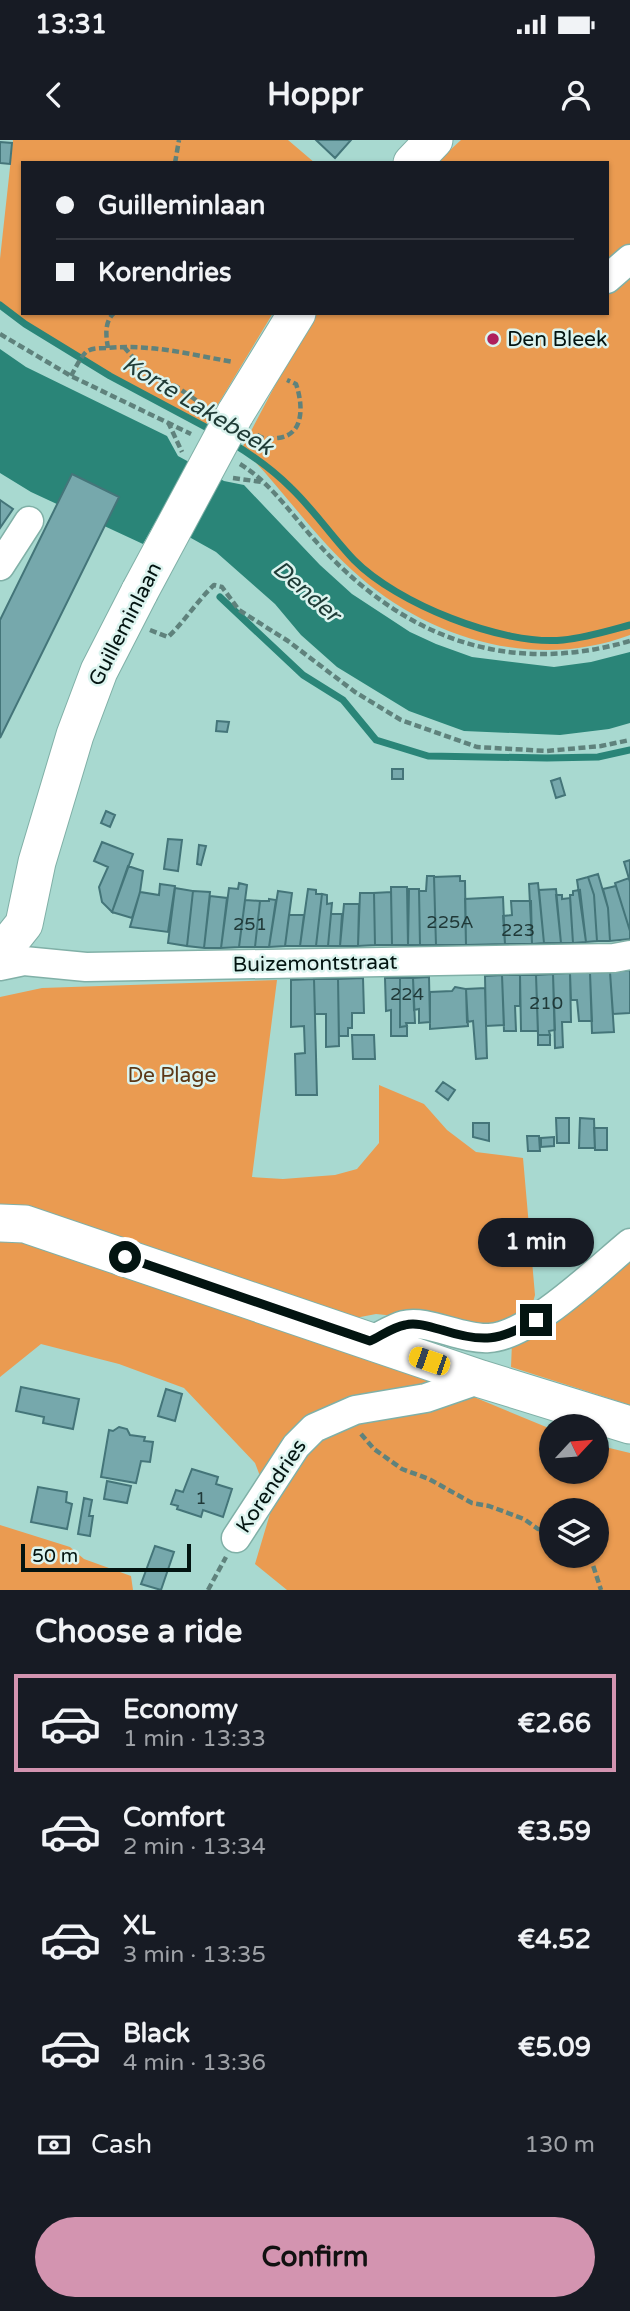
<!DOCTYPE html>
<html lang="en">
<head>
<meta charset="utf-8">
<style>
  body { margin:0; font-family:"Varela Round",sans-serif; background:#242831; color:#f1f3f6; height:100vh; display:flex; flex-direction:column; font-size:26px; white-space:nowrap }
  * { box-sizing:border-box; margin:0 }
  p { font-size:23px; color:#9ea1a6 }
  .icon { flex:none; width:38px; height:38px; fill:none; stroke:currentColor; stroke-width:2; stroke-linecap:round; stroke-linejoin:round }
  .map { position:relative; height:1450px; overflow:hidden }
  .panel { display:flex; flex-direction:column; background:#171b24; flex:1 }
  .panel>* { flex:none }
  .guide { position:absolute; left:21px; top:21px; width:588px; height:154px; border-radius:0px; box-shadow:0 2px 5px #0004; display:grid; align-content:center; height:154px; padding:0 35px; background:#171b24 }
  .needle { width:46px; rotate:64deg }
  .buttons { position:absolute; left:539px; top:1274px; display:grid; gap:14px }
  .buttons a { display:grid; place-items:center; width:70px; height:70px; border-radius:50%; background:#171b24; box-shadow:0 2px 5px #0004; font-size:35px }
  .scale { position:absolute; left:21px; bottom:18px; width:170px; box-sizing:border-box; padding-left:7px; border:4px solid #031411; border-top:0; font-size:19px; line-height:24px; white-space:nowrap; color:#031411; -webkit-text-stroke:5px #dcf4ef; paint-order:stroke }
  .end { position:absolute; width:32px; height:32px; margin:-16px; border:9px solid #031411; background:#fff; box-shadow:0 0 0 4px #fff }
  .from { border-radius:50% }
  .bubble { position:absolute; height:49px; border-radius:24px; background:#171b24; box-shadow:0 2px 5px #0004; font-size:23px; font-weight:800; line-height:49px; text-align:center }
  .car { position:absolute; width:21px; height:42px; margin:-21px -10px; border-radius:9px; box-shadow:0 0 5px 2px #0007; background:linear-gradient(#f5c518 24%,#345 0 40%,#f5c518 0 76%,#345 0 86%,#f5c518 0) }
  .guide b { display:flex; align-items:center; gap:24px; height:66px; font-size:26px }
  .guide b+b { border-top:2px solid #363941 }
  .guide i { width:18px; height:18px; background:#f1f3f6 }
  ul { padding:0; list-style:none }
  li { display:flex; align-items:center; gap:21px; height:98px; margin:0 14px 10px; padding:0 21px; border:4px solid transparent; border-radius:0px }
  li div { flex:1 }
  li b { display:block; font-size:26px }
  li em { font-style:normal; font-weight:800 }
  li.selected { border-color:#d394b0 }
  li>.icon { width:63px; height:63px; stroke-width:1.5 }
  h2 { padding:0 35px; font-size:32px; line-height:84px }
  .pay { display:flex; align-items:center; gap:18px; height:77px; padding:0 35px; font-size:26px }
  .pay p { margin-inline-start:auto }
  .action { display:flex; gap:14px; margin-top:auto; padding:14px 35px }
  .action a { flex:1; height:80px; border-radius:42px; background:#d394b0; color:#111; font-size:28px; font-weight:800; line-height:80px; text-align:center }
  .status { display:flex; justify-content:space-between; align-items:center; height:49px; padding:0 35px; background:#171b24; direction:ltr }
  .status svg { height:19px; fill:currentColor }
  header { display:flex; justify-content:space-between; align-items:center; height:91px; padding:0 35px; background:#171b24; font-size:32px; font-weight:800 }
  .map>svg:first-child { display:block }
  .green { fill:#ea9b51; fill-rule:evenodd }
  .water { fill:#2a8578 }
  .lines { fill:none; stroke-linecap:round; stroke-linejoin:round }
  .stream { stroke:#2a8578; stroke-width:7 }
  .building { fill:#76a8ac; stroke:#447579; stroke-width:2 }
  .minor-casing { stroke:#80b0a7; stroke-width:31 }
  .major-casing { stroke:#80b0a7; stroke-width:39 }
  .path { stroke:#5f827c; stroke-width:4.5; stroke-dasharray:7 3.5; stroke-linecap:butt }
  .minor { stroke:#fff; stroke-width:28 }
  .major { stroke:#fff; stroke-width:37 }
  .major-bridge-casing { stroke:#80b0a7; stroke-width:39; stroke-linecap:butt }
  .major-bridge { stroke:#fff; stroke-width:37 }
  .route { stroke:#031411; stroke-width:9 }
  .poi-dot { fill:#ae205b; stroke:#dcf4ef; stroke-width:2.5 }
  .labels { text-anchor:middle; stroke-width:5; stroke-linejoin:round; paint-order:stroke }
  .number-label { font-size:18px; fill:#203938 }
  .poi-label { font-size:21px; fill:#031411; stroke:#dcf4ef; text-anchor:start }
  .street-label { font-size:21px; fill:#031411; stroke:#dcf4ef }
  .park-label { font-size:21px; fill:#5c3816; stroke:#dcf4ef }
  .water-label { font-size:23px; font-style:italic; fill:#1f3b36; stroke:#dcf4ef }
</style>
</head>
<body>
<div class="status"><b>13:31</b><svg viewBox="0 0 49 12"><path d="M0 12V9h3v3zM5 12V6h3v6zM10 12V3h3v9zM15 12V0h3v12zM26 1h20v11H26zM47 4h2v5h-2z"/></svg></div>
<header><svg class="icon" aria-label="back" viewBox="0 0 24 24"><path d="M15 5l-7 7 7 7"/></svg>Hoppr<svg class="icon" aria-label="person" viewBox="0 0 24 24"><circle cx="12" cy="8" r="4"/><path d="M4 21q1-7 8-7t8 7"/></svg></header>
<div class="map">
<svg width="630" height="1450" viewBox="0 0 630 1450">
  <rect width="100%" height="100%" fill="#a8d9d0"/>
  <!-- green -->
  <path class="green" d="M13,0H288L315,23H23V173H273L205,286C136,248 62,214 0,165V119Z
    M461,0H630V495C538,530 434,501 361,438C316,400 283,349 242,308L307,185L316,173H607V23H436Z
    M277,840L252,1037L283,1039L335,1035L357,1029L379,1003V945L424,964L447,990L476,1012L523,1018L535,1155L530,1173L509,1188L376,1174L350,1179L339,1201L551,1289V1332H597V1305L630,1313V1450H287L255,1424L272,1367L255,1323L184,1248L119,1224L41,1204L0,1237V857L42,848ZM551,1370H597V1416H551Z
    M630,1117V1265L511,1227L512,1203Z
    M0,1385L70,1407L84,1419L131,1436L133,1450H0Z"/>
  <!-- water -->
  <path class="water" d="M0,209L26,227L167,296L178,316L224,341L244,345L320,425L352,454L410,492L436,504L472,517L554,527L591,522L630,512V583L609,589L560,595L464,591L409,571L337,527L301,495L275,464L216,412L157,379L143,404L31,352L0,333Z"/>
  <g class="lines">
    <!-- stream -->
    <path class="stream" d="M0,165L25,184L110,236L213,291
      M232,303C252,315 274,331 291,348C314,370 332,397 354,420C396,463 502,506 563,500C585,498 608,491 630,485
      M220,457L303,535L343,560L376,600L428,616L547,618L598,617L630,610"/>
  </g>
  <!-- building -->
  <path class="building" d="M316,0H351L335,18Z
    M0,2L12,3L10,24L0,23Z
    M72,334L119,357L0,598V480Z
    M0,360L13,369L0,388Z
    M217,581L229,582L227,592L216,591Z
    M392,629H403V639H392Z
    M560,638L565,655L556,658L551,641Z
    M106,671L115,675L110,687L101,683Z
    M168,699L182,700L178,731L164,729Z
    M102,702L133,714L112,772L102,762L99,747L108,727L94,721Z
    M199,705L206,706L201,725L197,724Z
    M630,720V742L624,722Z
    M128,726L143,731L140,752L132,778L112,772Z
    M598,734L608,768L610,801H597L594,755L588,737Z
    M427,736H434L436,805H420L419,751H426Z
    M460,736V741H465L466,805H436L434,737Z
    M588,737L594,755L597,801L586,802L577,740Z
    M629,738L630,742V791L615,743Z
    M239,743L247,745L239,807L221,808L229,748L238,749Z
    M538,743L544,803L532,804L529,744Z
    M160,744L175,746L168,792L130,787L140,752L159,755Z
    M616,746L630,791V799L610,801L608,768L603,749Z
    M391,747H407L408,805H392Z
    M175,748L193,751L187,806L168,803Z
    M308,749L316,750V754H322L316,806H300Z
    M409,749H419L420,805H408Z
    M556,749L561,803H544L539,750Z
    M580,750L586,802L573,803L570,755H573V751Z
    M193,751L210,752L204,808L187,806Z
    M278,751L292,753L285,806L269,807Z
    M391,752L392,805H375L374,753Z
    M360,753H374L375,805L358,806Z
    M322,754L327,755V764L332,763L328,806H316Z
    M556,755H562V759L570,758L573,803H561Z
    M210,756L227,758L221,808H204Z
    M503,757L505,804L466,805L465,759Z
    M269,759L276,760L269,807H255L260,761H269Z
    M245,760L260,761L255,807H239Z
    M511,761H531L532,804H505L503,776L512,775Z
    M344,764H359L358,806H340Z
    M331,774H342L340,806H328Z
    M289,775H304L300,806H285Z
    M630,830V873L613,874L610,832Z
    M610,832L614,892L592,893L590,833Z
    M570,833L571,882H562L563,907L555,908L553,834Z
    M570,833H590L592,881H579L577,860H571Z
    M553,834L555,890L549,891L550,895H538L536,835Z
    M502,835H520V866H515L516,891H504Z
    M502,835L504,885L486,886L485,836Z
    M520,835H536L538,891H521Z
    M429,837L430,882L419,883V869L414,870L413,838Z
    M363,838L364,873H352V888H348V896H339L338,839Z
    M385,838H400V887L407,886V896H391V870L386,871Z
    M400,838H413L415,883H406L407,886L400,887Z
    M314,839H338L339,906L326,907V874H315Z
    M314,839L317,955H296L295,914L305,913L304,886L291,887V840Z
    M455,847L466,849L468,886L430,889V852L452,851Z
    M485,848L487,918L476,919L473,881L467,882L466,849Z
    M352,895H374L375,919H353Z
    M538,895H550V905H538Z
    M443,942L455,950L448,960L436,951Z
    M556,978H569V1003H557Z
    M580,978L594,979L595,1008H579Z
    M473,983H489V1001L473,997Z
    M594,988H607V1010H595Z
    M527,996H539L540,1011H528Z
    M554,997V1006L541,1007V998Z
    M21,1247L79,1259L73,1289L43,1283L44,1277L16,1271Z
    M166,1249L182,1254L175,1281L158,1276Z
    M119,1287L127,1289L130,1295L145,1297L144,1301L153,1302L150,1322L141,1321L136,1343L101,1337L109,1290L113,1291Z
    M192,1329L218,1337L216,1344L232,1349L223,1377L203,1370L201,1377L177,1369L178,1366L171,1364L176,1350L183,1352Z
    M107,1341L131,1346L127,1363L104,1359Z
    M38,1347L67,1352L66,1362L72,1364L67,1389L31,1382Z
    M84,1358L92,1360L89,1376H93L90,1396L78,1394Z
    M155,1406L174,1412L161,1450L141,1444Z"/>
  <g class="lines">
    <!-- minor casing -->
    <g class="minor-casing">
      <path id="minor" d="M607,139L630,119
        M0,426L29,381
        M0,826L24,821L86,827L614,818L630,815
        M370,1201C381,1196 393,1188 404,1185C427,1179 462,1200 489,1198C530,1196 597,1130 630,1103
        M236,1398L296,1306L314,1288L355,1270L426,1258L481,1239"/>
    </g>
    <!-- major casing -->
    <g class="major-casing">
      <path id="major" d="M412,23L434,0
        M235,274L297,173
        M0,814L24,784L37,722L75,595L99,531L140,451
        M0,1083L25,1084L481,1239L630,1285"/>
    </g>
    <!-- path -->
    <path class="path" d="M175,23L179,0
      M0,194L71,236L191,294
      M124,207L145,231L177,247L206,267
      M108,208C106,196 104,182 114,173
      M71,236C75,229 80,218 86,212C91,208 101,208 107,208C153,204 188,214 233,222
      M168,282L182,312
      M257,295C265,300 269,299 278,298C305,295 303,264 296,244L287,240
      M240,324C273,344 295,380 322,408C407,499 508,536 630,501
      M233,338L262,342
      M150,490L168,497C185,481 197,461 214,445L222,447L239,470L288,501L355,552L401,580L477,607L547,611L601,606L630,600
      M361,1294L374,1309L402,1329L429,1339L472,1363L489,1366L524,1379L538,1389L551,1390
      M590,1416L601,1450
      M208,1450L226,1417"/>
    <!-- minor -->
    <use href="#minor" class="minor"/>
    <!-- major -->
    <use href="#major" class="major"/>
    <!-- major-bridge casing -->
    <g class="major-bridge-casing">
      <path id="major-bridge" d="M140,451L235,274"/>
    </g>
    <!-- major-bridge -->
    <use href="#major-bridge" class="major-bridge"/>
  </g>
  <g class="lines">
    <!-- route -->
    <path class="route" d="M125,1117L370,1201C381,1196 393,1187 405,1185C417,1182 430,1187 442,1190C483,1203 499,1201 536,1180"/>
  </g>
  <!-- markers -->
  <circle class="poi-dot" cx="493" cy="199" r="7"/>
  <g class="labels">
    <!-- number labels -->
    <g class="number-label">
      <text x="450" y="788">225A</text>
      <text x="250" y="790">251</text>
      <text x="518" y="796">223</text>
      <text x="407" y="860">224</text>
      <text x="546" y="869">210</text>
      <text x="201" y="1364">1</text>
    </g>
    <!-- poi labels -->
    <g class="poi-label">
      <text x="507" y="206">Den Bleek</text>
    </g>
    <!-- street labels -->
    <g class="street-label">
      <text transform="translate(125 484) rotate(-63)" y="7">Guilleminlaan</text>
      <text transform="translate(315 823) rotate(-1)" y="7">Buizemontstraat</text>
      <text transform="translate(271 1346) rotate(-56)" y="7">Korendries</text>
    </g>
    <!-- park labels -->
    <g class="park-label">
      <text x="172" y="942">De Plage</text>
    </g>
    <!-- water labels -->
    <g class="water-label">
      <text transform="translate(198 265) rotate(31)" y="8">Korte Lakebeek</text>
      <text transform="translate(307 451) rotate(41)" y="8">Dender</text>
    </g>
  </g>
</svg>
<div class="buttons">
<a><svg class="needle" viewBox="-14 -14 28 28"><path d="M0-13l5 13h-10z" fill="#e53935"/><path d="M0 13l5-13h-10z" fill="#9ea1a6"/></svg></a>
<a><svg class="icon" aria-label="layers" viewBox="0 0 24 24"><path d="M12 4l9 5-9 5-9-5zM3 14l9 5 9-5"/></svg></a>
</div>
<div class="scale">50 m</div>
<i class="end from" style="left:125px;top:1117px"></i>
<i class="end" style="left:536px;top:1180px"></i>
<div class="bubble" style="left:478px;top:1078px;width:116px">1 min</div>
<i class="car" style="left:429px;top:1221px;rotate:289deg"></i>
<div class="guide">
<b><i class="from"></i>Guilleminlaan</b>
<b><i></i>Korendries</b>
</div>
</div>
<section class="panel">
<h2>Choose a ride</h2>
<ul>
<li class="selected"><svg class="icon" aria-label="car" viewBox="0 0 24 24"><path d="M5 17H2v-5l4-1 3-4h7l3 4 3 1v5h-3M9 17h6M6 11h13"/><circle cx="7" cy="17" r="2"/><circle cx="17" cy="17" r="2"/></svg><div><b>Economy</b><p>1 min · 13:33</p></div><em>€2.66</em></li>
<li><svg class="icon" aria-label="car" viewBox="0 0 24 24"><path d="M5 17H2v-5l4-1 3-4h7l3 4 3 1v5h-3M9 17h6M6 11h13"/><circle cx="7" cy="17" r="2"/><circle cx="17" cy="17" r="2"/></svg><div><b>Comfort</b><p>2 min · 13:34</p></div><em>€3.59</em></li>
<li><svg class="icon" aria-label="car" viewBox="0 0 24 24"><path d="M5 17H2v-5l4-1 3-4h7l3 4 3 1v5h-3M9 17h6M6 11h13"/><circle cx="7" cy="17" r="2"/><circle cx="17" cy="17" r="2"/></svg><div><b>XL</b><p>3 min · 13:35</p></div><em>€4.52</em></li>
<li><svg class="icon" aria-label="car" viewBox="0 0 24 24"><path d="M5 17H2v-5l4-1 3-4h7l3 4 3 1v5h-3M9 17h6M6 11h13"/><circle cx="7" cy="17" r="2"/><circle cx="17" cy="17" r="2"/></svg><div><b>Black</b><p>4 min · 13:36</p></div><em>€5.09</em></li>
</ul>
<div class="pay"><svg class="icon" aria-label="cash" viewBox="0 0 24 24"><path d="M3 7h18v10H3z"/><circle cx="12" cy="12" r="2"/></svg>Cash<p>130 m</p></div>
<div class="action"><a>Confirm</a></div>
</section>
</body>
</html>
